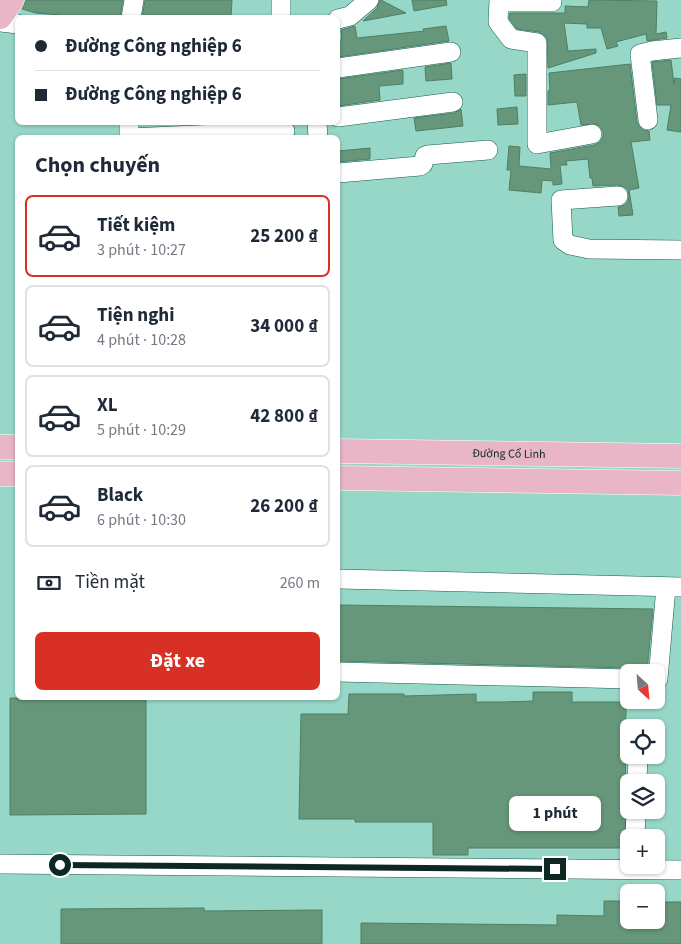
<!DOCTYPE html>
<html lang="vi">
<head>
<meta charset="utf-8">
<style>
  body { margin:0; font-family:"Source Sans 3",sans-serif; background:#f2f2f3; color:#1f2937; height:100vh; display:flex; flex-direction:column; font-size:19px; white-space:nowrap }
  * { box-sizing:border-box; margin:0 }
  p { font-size:16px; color:#747a83 }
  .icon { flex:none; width:28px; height:28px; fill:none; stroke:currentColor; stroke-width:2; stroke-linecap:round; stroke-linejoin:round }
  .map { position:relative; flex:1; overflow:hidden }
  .panel { position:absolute; left:15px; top:135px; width:325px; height:565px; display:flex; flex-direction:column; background:#fff; border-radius:8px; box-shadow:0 1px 4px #0004 }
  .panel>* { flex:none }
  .hud { position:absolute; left:15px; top:15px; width:325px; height:110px; border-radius:8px; box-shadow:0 1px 4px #0004; display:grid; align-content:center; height:110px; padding:0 20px; background:#fff }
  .needle { width:32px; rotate:154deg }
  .fabs { position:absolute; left:620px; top:664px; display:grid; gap:10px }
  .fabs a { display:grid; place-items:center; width:45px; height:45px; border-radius:8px; background:#fff; box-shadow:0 1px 4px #0004; font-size:25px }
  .end { position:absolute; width:22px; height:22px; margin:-11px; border:6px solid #0d2823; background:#fff; box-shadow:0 0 0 2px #fff }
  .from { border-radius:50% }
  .bubble { position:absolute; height:35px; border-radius:8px; background:#fff; box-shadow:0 1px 4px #0004; font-size:16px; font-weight:700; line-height:35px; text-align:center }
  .hud b { display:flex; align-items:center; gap:18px; height:48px; font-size:19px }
  .hud b+b { border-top:1px solid #e0e1e3 }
  .hud i { width:12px; height:12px; background:#1f2937 }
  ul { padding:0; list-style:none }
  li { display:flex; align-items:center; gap:15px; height:82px; margin:0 10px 8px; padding:0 10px; border:2px solid #e0e1e3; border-radius:8px }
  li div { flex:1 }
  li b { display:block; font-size:19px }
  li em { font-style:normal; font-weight:700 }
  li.current { border-color:#d93025 }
  li>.icon { width:45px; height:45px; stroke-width:1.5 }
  h2 { padding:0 20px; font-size:22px; line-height:60px }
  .pay { display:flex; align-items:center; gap:12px; height:55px; padding:0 20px; font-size:19px }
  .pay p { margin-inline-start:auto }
  .cta { display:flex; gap:10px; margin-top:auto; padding:10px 20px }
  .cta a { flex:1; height:58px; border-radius:8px; background:#d93025; color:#fff; font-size:20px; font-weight:700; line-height:58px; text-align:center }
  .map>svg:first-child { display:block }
  .building { fill:#66977a; stroke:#4e7f63 }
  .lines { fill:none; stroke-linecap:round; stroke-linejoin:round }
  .minor-casing { stroke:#165a4e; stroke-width:20 }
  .major-casing { stroke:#fff; stroke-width:25 }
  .minor { stroke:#fff; stroke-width:19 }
  .major { stroke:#e8b6c7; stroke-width:24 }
  .route { stroke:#0d2823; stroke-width:6 }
  .labels { text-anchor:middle; stroke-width:4.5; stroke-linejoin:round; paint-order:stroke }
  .street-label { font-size:12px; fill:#0d2823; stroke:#a4e4d5 }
</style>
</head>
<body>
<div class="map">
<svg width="681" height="944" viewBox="0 0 681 944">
  <rect width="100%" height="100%" fill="#97d7c8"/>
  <!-- building -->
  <path class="building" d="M26,0H123L120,18H65L60,15L36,13L22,9Z
    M145,0H232L231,18H142Z
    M380,0H381L406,13L363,21L377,8Z
    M412,0H446L447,5L414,11Z
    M589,0L657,1L656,34L666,32L667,38L647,41L646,34L616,42L618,46L607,49L601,28H587V24L564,23L568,51L596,49V53L548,68L547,38L539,32L517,29L509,18L510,13H565V6L588,7Z
    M355,26L357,38L424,31L423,29L446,26L449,41L338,57V40H342L341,30Z
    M671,60L674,84L675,78L681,79V132L667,130L671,105H657L652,62Z
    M451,63L452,79L426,81L425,67Z
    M630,64L637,122L639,126L643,130L649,131L650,140L631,142L639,188L629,190L633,215L619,216L618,207L625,205L628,201L629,196L628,190L623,186L617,185L593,186L592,178H590L588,159L566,161L567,165H560L562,184L553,185V181L542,180L541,193L509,190L511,170H507L509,146L520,147L519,166L551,169L550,153L594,145L600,142L603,137V132L601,127L596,124L581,125L577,102L548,105V91L550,90L549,73Z
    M403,70V84L379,86L380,100L338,106V79Z
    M526,74V96H515L514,75Z
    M517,107L518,124L498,125L497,109Z
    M461,109L463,126L416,131L414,118L454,113Z
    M370,148V159L338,162V151Z
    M338,605L653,609L647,671H636L629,668L338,661Z
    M533,692H572V702H626L625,848H468V855H433V822H355V819H299L301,714H348L349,694H404V696L476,694V702H503L533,701Z
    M10,698H146V814L10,815Z
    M604,901H629V920H656V902H681V944H361V923L557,925V915L604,916Z
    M204,908V911L322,910V944H61V909Z"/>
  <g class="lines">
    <!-- minor casing -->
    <g class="minor-casing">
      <path id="minor" d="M281,0V18
        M499,0L498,22L511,39L537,43V144L592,134
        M499,2H552
        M131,18L134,0
        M338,19L350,16L369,0
        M0,22L18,24
        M338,68L451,52
        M338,117L453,102
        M648,120L640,54L652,51L681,48
        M129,122V138L285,131
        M317,122L318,138
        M338,173L420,166L423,164L425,156L428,155L488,150
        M618,196L561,200L563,240L570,245L589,249L681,250
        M338,579L681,587
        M338,672L629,679
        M656,679H658L666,587
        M637,782L638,755
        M635,838L636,810
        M0,864L681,870"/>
    </g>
    <!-- major casing -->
    <g class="major-casing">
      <g id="major">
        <path d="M0,17L12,0"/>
        <path d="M0,447H18"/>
        <path id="s1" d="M338,451L681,456"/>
        <path d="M0,474H18"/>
        <path d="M338,478L681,483"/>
      </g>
    </g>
    <!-- minor -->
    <use href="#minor" class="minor"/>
    <!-- major -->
    <use href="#major" class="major"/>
  </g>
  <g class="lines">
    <!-- route -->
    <path class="route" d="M60,865L555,869"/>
  </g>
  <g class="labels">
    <!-- street labels -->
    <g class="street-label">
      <text dy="4" stroke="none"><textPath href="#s1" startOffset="171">Đường Cổ Linh</textPath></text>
    </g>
  </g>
</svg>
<div class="fabs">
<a><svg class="needle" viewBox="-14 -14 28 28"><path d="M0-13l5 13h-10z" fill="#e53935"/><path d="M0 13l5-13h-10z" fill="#747a83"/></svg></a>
<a><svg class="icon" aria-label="locate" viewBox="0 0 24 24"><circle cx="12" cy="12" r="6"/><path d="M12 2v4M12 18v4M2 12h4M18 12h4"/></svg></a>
<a><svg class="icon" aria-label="layers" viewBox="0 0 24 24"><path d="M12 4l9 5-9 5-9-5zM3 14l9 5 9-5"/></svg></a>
<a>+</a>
<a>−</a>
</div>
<i class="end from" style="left:60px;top:865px"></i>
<i class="end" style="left:555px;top:869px"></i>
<div class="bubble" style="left:509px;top:796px;width:92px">1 phút</div>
<div class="hud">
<b><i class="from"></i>Đường Công nghiệp 6</b>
<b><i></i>Đường Công nghiệp 6</b>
</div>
<section class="panel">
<h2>Chọn chuyến</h2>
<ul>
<li class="current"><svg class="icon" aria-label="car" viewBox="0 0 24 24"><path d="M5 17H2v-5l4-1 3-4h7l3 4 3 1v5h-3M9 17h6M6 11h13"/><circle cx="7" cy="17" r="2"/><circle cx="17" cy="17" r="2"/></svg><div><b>Tiết kiệm</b><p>3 phút · 10:27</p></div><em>25 200 ₫</em></li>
<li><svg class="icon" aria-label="car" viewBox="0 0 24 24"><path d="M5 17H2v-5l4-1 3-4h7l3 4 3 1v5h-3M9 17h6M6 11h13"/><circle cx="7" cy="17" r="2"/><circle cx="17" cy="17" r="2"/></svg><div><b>Tiện nghi</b><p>4 phút · 10:28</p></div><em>34 000 ₫</em></li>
<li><svg class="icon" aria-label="car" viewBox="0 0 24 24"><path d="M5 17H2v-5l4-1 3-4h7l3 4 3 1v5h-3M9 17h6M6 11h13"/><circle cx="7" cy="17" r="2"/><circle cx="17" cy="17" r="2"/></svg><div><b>XL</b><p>5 phút · 10:29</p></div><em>42 800 ₫</em></li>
<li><svg class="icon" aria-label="car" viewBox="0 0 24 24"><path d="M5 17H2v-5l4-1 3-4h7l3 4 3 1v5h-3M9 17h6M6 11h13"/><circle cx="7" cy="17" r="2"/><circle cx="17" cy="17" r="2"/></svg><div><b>Black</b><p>6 phút · 10:30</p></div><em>26 200 ₫</em></li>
</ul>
<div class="pay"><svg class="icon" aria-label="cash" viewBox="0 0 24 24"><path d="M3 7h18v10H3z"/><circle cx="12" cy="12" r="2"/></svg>Tiền mặt<p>260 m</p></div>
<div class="cta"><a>Đặt xe</a></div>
</section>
</div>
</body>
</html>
